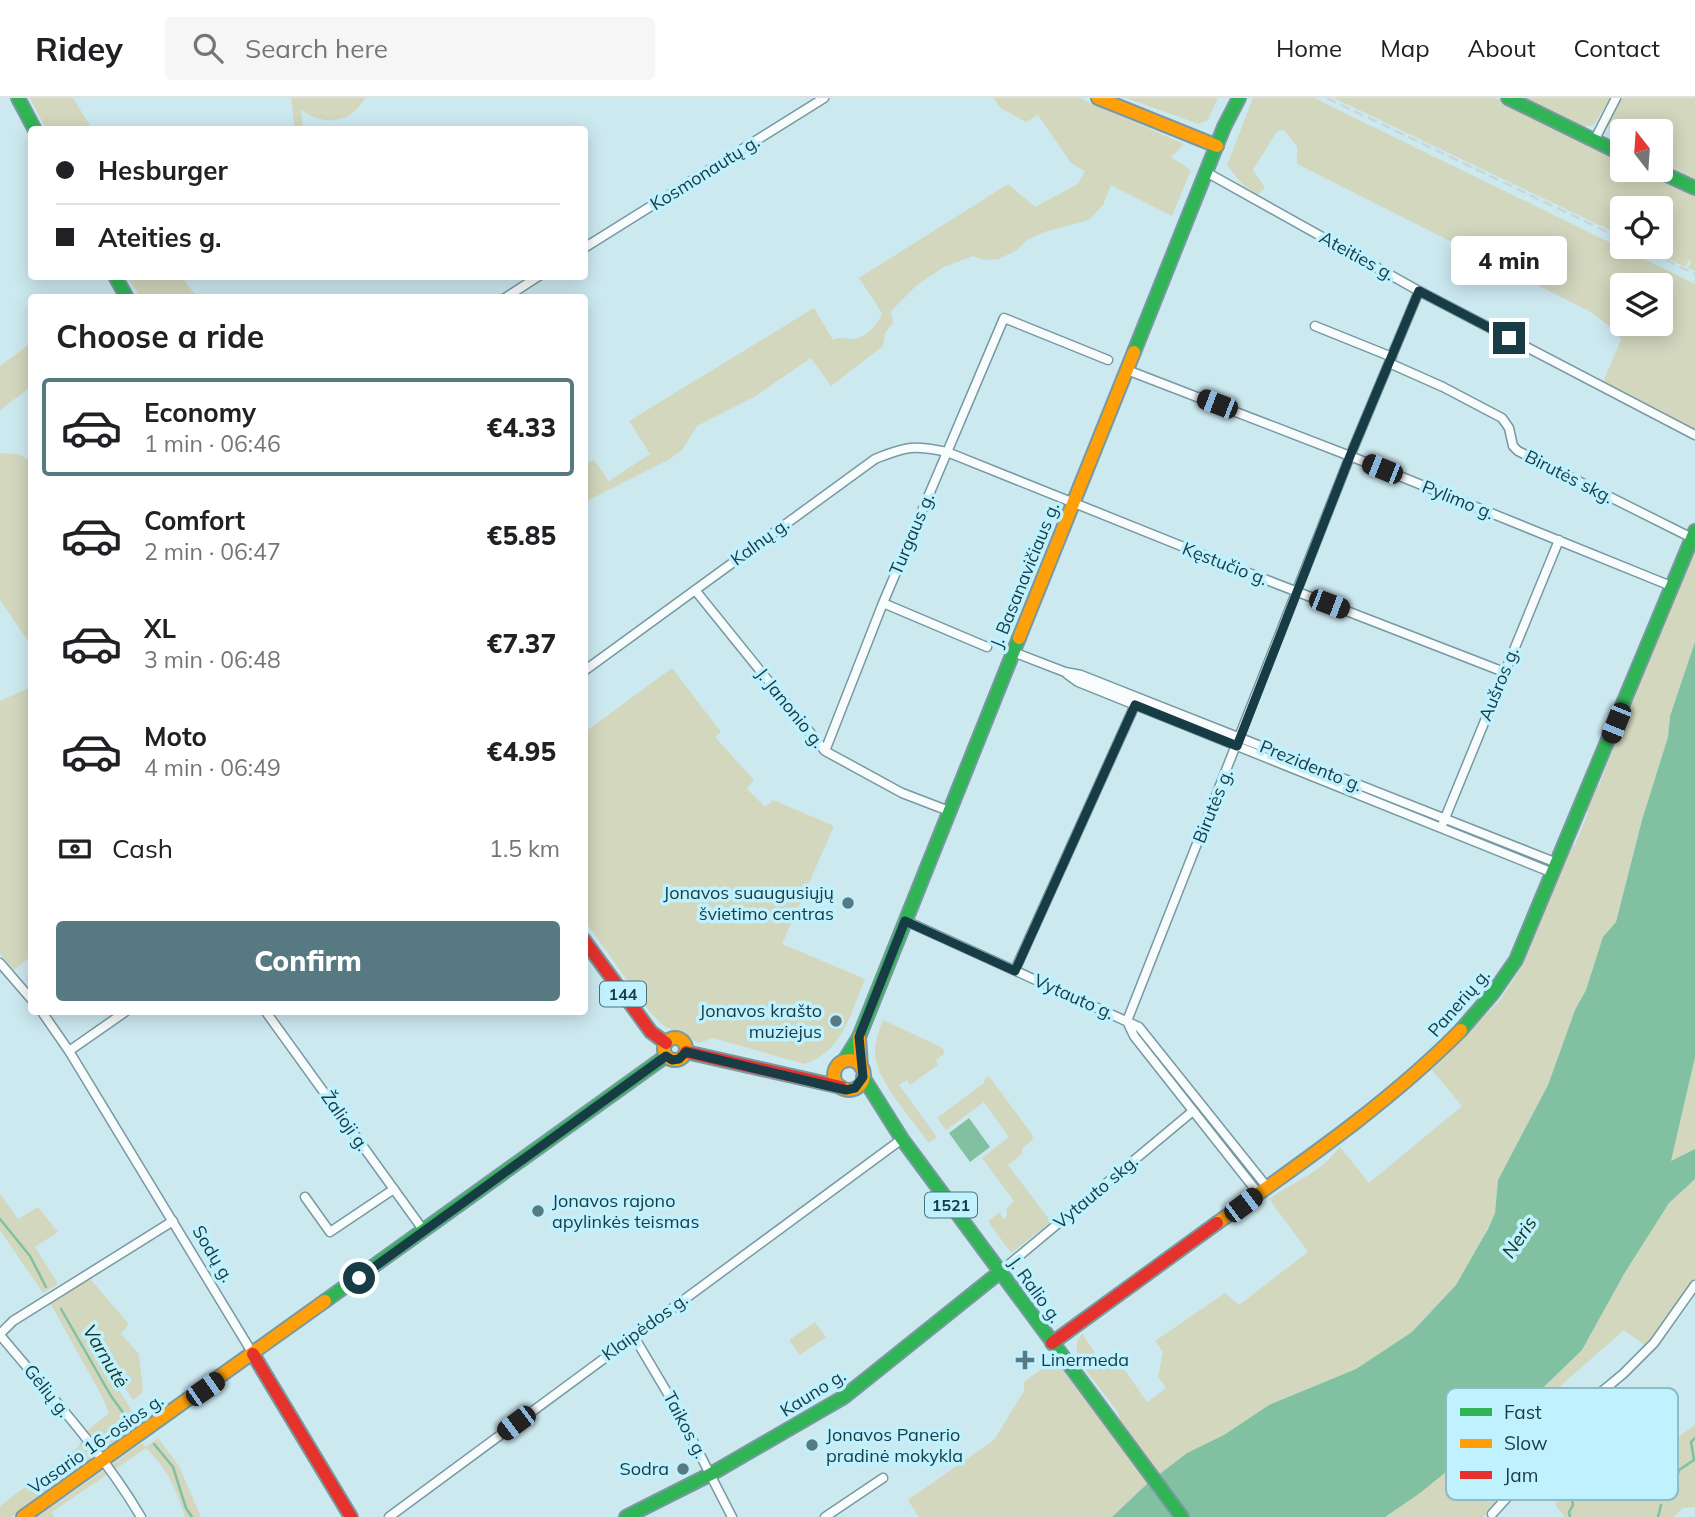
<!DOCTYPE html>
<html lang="en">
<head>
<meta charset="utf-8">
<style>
  body { margin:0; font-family:Mulish,sans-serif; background:#f6f6f6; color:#202124; height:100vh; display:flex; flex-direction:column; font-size:26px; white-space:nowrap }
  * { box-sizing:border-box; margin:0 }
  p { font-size:23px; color:#757577 }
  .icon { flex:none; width:38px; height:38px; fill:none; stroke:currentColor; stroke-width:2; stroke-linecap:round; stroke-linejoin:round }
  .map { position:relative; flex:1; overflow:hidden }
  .drawer { position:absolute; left:28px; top:196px; width:560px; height:721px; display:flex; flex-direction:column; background:#fff; border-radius:7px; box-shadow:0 4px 18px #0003 }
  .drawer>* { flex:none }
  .hud { position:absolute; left:28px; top:28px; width:560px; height:154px; border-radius:7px; box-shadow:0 4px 18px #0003; display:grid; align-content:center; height:154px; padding:0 28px; background:#fff }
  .needle { width:46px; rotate:343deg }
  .buttons { position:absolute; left:1610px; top:21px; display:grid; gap:14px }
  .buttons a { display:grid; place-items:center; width:63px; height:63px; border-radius:7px; background:#fff; box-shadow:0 4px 18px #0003; font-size:35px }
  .end { position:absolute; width:32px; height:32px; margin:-16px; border:9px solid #173c45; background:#fff; box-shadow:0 0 0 4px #fff }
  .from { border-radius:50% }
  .bubble { position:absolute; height:49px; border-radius:7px; background:#fff; box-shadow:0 4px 18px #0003; font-size:23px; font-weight:800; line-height:49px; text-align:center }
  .car { position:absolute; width:21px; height:42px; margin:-21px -10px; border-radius:9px; box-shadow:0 0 5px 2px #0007; background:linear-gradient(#222 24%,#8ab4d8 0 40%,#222 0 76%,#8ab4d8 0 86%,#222 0) }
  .hud b { display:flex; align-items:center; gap:24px; height:66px; font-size:26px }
  .hud b+b { border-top:2px solid #e0e0e0 }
  .hud i { width:18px; height:18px; background:#202124 }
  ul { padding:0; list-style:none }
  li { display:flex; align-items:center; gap:21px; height:98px; margin:0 14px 10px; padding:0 14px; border:4px solid transparent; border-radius:7px }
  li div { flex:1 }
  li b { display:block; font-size:26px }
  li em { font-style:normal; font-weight:800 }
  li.on { border-color:#577981 }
  li>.icon { width:63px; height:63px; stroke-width:1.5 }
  h2 { padding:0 28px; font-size:32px; line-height:84px }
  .pay { display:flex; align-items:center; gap:18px; height:77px; padding:0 28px; font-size:26px }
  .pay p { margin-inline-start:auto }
  .action { display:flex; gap:14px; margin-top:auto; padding:14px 28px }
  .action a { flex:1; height:80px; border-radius:7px; background:#577981; color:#fff; font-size:28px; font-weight:800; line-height:80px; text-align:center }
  header { display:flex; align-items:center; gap:42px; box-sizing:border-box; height:98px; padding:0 35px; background:#fff; border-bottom:2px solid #e0e0e0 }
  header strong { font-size:33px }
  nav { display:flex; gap:38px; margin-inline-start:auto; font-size:24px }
  .search { width:490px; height:63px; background:#f6f6f6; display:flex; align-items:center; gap:18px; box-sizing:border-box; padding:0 24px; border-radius:7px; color:#757577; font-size:26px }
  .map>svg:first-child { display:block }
  .green { fill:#d2d7be; fill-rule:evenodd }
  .water { fill:#81c0a1 }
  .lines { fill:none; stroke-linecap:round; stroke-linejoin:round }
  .stream { stroke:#81c0a1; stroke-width:2.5 }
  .street-casing { stroke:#7799a0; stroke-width:11 }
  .fast-casing { stroke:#7799a0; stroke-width:16 }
  .slow-casing { stroke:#7799a0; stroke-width:16 }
  .jam-casing { stroke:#7799a0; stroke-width:16 }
  .street { stroke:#f8fcfd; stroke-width:8 }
  .fast { stroke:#30b455; stroke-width:12 }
  .slow { stroke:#ff9f0a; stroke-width:12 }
  .jam { stroke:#e5322d; stroke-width:12 }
  .rail { stroke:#ccd5d8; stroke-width:2.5; stroke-dasharray:10 5; stroke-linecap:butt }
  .route { stroke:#173c45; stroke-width:9 }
  .poi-dot { fill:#577981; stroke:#bff1fe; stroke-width:2.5 }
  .labels { text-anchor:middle; stroke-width:7; stroke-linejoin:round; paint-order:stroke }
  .shield { fill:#bff1fe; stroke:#49727c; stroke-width:2 }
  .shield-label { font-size:16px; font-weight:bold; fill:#173c45 }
  .street-label { font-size:18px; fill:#173c45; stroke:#bff1fe }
  .poi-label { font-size:18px; fill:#173c45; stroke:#bff1fe; text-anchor:end }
  .water-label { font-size:19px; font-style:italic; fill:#123420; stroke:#bff1fe }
  .key { fill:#bff1fe; stroke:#8dbbc6; stroke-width:2 }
  .key-label { font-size:19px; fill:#173c45 }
</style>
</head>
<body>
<header>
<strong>Ridey</strong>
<div class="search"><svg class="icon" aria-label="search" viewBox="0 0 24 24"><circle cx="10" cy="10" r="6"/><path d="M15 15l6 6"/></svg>Search here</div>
<nav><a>Home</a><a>Map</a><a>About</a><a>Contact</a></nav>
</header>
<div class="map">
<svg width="1695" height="1419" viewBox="0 0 1695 1419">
  <rect width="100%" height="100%" fill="#cde9f0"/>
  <!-- green -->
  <path class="green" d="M30,0H73L92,31H46Z
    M291,0H365C351,26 323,28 301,12L303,31L295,32Z
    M994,0H1079L1184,46L1171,59L1191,72L1172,118L1111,87L1103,107L1089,122L1044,134L1027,142L1017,152L999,161L984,162L973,158L944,169L917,187L891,213L893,225L885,235L883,248L831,288L811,260L754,299L697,328L682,352L670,361L585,404V364L594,362L609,383L650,356L629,323L814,210L833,242C841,239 843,240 851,241C864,242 878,227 882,215L859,180L1008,86L1035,109L1078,86L1085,73L1071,65L1038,17L1026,24L999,9Z
    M1126,0H1218L1208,22L1199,26Z
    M1253,0H1314L1695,186V333L1603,284L1621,242L1613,231L1591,214L1297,66V49L1284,32L1277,33L1253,72L1265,90L1257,97L1241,85L1227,67ZM1622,187H1661V226H1622Z
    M1334,0H1495L1622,62V72H1642L1695,97V173L1688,170L1691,164L1689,162L1685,169L1644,149H1661V110H1622V138Z
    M1518,0H1610L1594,27L1578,30Z
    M1620,0H1695V83L1661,65V33H1622V44C1614,39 1610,35 1608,26Z
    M127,179H182L197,199H141Z
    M31,245V289L0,312V268Z
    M0,355L18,356L31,363V547L0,502Z
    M1695,448V544L1670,618L1668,639L1642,722L1616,824L1603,840L1586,892L1575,912L1548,987L1498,1082L1495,1115L1478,1150L1456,1187L1412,1234L1356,1271L1269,1307L1224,1337L1187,1355L1158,1377L1122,1329L1118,1314L1082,1267L1077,1254V1244L1082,1235L1104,1269L1117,1261L1147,1304L1166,1290L1158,1279L1163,1254L1155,1243L1225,1195L1239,1207L1308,1154L1269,1101C1288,1087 1311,1079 1328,1062C1333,1058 1335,1053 1340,1049L1369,1085L1462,1008L1432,972L1501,901L1523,867L1571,748L1575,747L1588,715L1586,710L1595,689L1599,687L1613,651L1612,646Z
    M672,570L721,634L715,639L754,682L747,691L765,709L773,702L834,728L782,846L865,881C851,914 843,954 804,966L713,940L699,945L664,928L649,913L585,823V634Z
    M31,589V858L14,872L0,856V603Z
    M883,922L943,950L944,956L936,962L938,967L910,987L907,982L899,987L937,1039L929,1045C913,1022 875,982 875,954C875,943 879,932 883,922Z
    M1695,959V1051L1671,1063Z
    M989,978L1033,1038L1032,1042L1022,1051V1056L1008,1067L1051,1124L1011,1155L988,1123L1000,1114L1003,1122L1007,1117L1006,1111L1014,1103L982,1060L1009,1039L984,1004L946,1032L937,1020L984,985L985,981Z
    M1695,1081V1181L1646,1248L1624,1232L1533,1312L1555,1325L1570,1312L1575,1316L1562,1343L1520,1380L1483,1419H1385L1420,1394L1511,1321L1582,1252L1624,1176L1669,1105Z
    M0,1096L18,1121L38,1109L58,1134L35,1149L58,1186L43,1195L0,1132Z
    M86,1181L91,1182L128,1225L127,1229L121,1236L139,1256L143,1294L133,1302L90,1237L86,1240L141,1327L11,1419H0V1408L78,1349L87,1333L109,1315L102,1298L50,1205Z
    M815,1224L826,1239L800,1257L789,1242Z
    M1055,1261L1148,1385L1112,1419H919L908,1402L994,1342L1024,1293V1284Z
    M1695,1327V1409L1683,1410L1674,1419H1565L1556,1408L1558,1387L1579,1367L1571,1354L1583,1337L1617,1359L1629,1376L1661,1386L1667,1361L1662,1351Z
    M158,1340L179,1368L201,1419H185C176,1391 167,1370 146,1350L52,1414L54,1419H38L142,1345L146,1349Z"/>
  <!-- water -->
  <path class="water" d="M1695,544V959L1671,1063L1695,1051V1081L1669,1105L1624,1176L1582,1252L1511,1321L1420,1395L1385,1419H1112L1148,1385L1187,1355L1224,1337L1269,1307L1356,1271L1412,1234L1456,1187L1488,1131L1495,1115L1498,1082L1548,987L1575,912L1586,892L1603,839L1616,824L1642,722L1668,639L1670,618Z
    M969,1020L990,1049L970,1064L949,1035Z"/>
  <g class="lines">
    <!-- stream -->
    <path class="stream" d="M0,1121L30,1158L46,1189
      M61,1211L111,1298L127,1320
      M1508,1319L1514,1323L1519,1340L1523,1342L1547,1336L1559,1339
      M154,1346L173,1369L186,1410L192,1419
      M1676,1385L1679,1372L1694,1362L1691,1344L1695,1340
      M1570,1419L1569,1414L1573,1407L1572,1401L1577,1396L1587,1395C1592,1385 1598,1375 1597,1363L1589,1361L1578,1344
      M1658,1419L1661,1407"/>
    <!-- street casing -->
    <g class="street-casing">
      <path id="street" d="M1594,43L1616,0
        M1206,74L1419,193L1695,337
        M584,150L824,0
        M505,200L539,178
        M1315,228L1392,259
        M1389,265L1443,289L1502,320L1509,330L1513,348L1518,353L1692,440
        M1127,272L1350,358L1671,488
        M695,492L825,653L902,695L949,713
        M883,505L987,549
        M1013,554L1065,574L1081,577L1557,765
        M584,573L875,361C907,348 914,347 947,354L1241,472L1504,574
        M1067,576L1078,584L1553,775
        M825,653L883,505L1004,220L1108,262
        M1443,725L1559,442
        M906,823L1139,929L1267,1089
        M0,865L32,902
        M1015,872L1135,607
        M42,914L69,953L253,1256
        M266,914L424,1133
        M1127,923L1350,358L1419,193
        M1127,923L1134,938L1258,1095
        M69,953L125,914
        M305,1099L330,1134L394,1091
        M1000,1174L1193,1013
        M0,1236L13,1223L173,1123
        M0,1237C49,1296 102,1353 141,1419
        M633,1237L674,1306L732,1419
        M1492,1416L1524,1381L1567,1342L1583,1309L1623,1276L1654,1245L1695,1187
        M389,1419L902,1041
        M825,1419L883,1380"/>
    </g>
    <!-- fast casing -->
    <g class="fast-casing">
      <path id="fast" d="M18,0L35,32
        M1508,0L1622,56
        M1656,72L1695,90
        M115,178L127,200
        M1134,254L1224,29L1239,0
        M1461,932L1493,895L1516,862L1695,433
        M844,963L859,939L1019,540
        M863,979L902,1041L1182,1419
        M325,1203L666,958
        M626,1419L711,1376L844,1299L1000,1174"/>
    </g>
    <!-- slow casing -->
    <g class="slow-casing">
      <path id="slow" d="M1098,0L1217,48
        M1019,540L1134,254
        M859,939L861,969
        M664 951a11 11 0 1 1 22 0a11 11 0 1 1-22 0Z
        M834 977a15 15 0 1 1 30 0a15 15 0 1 1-30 0Z
        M1217,1125C1301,1065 1388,1006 1461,932
        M23,1419L325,1203"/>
    </g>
    <!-- jam casing -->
    <g class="jam-casing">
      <path id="jam" d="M584,842L651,934L666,945
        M686,954L841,989
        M1052,1245L1217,1125
        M253,1256L351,1419"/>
    </g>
    <!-- street -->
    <use href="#street" class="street"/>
    <!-- fast -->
    <use href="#fast" class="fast"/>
    <!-- slow -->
    <use href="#slow" class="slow"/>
    <!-- jam -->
    <use href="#jam" class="jam"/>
    <!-- rail -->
    <path class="rail" d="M1327,0L1622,141
      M1639,149L1695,176"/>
  </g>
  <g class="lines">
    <!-- route -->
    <path class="route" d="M359,1180L666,958L672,962L679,961L686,954L846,992L855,990L863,979L859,939L905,823L1015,873L1135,607L1237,648L1350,358L1419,193L1509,240"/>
  </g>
  <!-- markers -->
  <g class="poi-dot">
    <circle cx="848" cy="805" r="7"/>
    <circle cx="836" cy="923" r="7"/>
    <circle cx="538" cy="1113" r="7"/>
    <path d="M1021.5 1251.5h7v7h7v7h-7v7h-7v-7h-7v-7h7z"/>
    <circle cx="812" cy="1347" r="7"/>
    <circle cx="683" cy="1371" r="7"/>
  </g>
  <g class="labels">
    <!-- shield labels -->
    <g class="shield">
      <rect x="600" y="883.5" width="46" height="25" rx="5"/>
      <rect x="925" y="1094.5" width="52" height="25" rx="5"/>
    </g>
    <g class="shield-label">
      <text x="623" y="902">144</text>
      <text x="951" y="1113">1521</text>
    </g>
    <!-- street labels -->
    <g class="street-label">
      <text transform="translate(705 75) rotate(-32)" y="6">Kosmonautų g.</text>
      <text transform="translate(1357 158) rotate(29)" y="6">Ateities g.</text>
      <text transform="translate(1569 379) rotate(27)" y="6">Birutės skg.</text>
      <text transform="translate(1458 402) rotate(22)" y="6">Pylimo g.</text>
      <text transform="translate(912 436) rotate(-67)" y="6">Turgaus g.</text>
      <text transform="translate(760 444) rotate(-36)" y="6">Kalnų g.</text>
      <text transform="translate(1225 466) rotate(21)" y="6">Kęstučio g.</text>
      <text transform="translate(1025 477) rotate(-68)" y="6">J. Basanavičiaus g.</text>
      <text transform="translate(1499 586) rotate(-68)" y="6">Aušros g.</text>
      <text transform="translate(790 610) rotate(51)" y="6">J. Janonio g.</text>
      <text transform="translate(1311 668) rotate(22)" y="6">Prezidento g.</text>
      <text transform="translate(1213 708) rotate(-68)" y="6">Birutės g.</text>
      <text transform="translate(1074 899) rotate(24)" y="6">Vytauto g.</text>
      <text transform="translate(1459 905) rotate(-49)" y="6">Panerių g.</text>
      <text transform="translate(345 1023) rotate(55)" y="6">Žalioji g.</text>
      <text transform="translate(1096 1094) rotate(-40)" y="6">Vytauto skg.</text>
      <text transform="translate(213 1156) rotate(59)" y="6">Sodų g.</text>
      <text transform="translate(1035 1192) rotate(54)" y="6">J. Ralio g.</text>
      <text transform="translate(645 1229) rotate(-36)" y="6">Klaipėdos g.</text>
      <text transform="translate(47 1293) rotate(51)" y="6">Gėlių g.</text>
      <text transform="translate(813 1295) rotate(-32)" y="6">Kauno g.</text>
      <text transform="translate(685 1327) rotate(62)" y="6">Taikos g.</text>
      <text transform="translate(96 1346) rotate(-35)" y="6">Vasario 16-osios g.</text>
    </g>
    <!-- poi labels -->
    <g class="poi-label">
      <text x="834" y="801">Jonavos suaugusiųjų<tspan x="834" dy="21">švietimo centras</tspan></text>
      <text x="822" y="919">Jonavos krašto<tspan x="822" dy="21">muziejus</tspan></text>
      <text x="552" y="1109" text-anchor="start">Jonavos rajono<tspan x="552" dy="21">apylinkės teismas</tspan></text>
      <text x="1041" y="1268" text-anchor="start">Linermeda</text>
      <text x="826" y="1343" text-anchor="start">Jonavos Panerio<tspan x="826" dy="21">pradinė mokykla</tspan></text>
      <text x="669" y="1377">Sodra</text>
    </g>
    <!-- water labels -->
    <g class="water-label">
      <text transform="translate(1519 1139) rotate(-56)" y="7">Neris</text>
      <text transform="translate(106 1258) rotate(59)" y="7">Varnutė</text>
    </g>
  </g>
  <!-- legend -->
  <rect x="1446" y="1290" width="232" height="112" rx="10" class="key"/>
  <rect x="1460" y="1310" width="32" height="8" fill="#30b455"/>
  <rect x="1460" y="1341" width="32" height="9" fill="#ff9f0a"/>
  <rect x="1460" y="1373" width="32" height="8" fill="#e5322d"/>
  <g class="key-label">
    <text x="1504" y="1321">Fast</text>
    <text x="1504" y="1352">Slow</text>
    <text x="1504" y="1384">Jam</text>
  </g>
</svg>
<div class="buttons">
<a><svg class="needle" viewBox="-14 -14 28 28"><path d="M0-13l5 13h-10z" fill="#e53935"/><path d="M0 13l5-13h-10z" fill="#757577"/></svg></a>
<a><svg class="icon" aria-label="locate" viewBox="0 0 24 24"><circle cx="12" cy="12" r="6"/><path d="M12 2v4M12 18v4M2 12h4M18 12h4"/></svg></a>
<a><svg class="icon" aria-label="layers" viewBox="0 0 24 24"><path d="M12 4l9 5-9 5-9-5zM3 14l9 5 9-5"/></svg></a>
</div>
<i class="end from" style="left:359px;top:1180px"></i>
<i class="end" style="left:1509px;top:240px"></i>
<div class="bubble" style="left:1451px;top:138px;width:116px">4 min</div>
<i class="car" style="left:1217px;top:306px;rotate:291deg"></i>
<i class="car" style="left:1382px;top:371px;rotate:292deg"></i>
<i class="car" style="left:1329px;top:506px;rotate:111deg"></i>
<i class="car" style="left:1616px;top:625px;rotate:202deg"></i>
<i class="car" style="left:1243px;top:1107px;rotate:53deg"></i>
<i class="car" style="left:205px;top:1291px;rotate:55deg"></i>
<i class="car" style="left:516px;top:1325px;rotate:233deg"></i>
<div class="hud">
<b><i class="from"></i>Hesburger</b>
<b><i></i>Ateities g.</b>
</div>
<section class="drawer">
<h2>Choose a ride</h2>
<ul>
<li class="on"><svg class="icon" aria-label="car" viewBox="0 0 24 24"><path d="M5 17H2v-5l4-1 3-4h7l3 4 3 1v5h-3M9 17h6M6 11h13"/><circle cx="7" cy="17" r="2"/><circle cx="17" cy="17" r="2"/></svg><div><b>Economy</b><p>1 min · 06:46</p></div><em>€4.33</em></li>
<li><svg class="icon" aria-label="car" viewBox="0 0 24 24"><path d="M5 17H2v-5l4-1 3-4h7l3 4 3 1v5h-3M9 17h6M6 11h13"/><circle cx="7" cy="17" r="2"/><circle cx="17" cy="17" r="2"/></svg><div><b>Comfort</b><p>2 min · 06:47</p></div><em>€5.85</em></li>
<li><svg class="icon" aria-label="car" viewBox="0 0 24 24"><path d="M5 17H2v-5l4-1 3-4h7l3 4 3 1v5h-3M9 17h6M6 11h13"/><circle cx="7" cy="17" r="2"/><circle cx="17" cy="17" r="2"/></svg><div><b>XL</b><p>3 min · 06:48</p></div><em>€7.37</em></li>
<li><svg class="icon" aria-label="car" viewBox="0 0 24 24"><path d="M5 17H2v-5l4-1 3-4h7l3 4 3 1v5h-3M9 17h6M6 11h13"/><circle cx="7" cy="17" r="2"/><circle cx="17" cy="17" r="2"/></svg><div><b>Moto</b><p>4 min · 06:49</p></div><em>€4.95</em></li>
</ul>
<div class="pay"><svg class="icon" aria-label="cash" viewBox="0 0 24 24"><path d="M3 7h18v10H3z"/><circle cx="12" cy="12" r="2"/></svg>Cash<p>1.5 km</p></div>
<div class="action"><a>Confirm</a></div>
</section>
</div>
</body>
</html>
